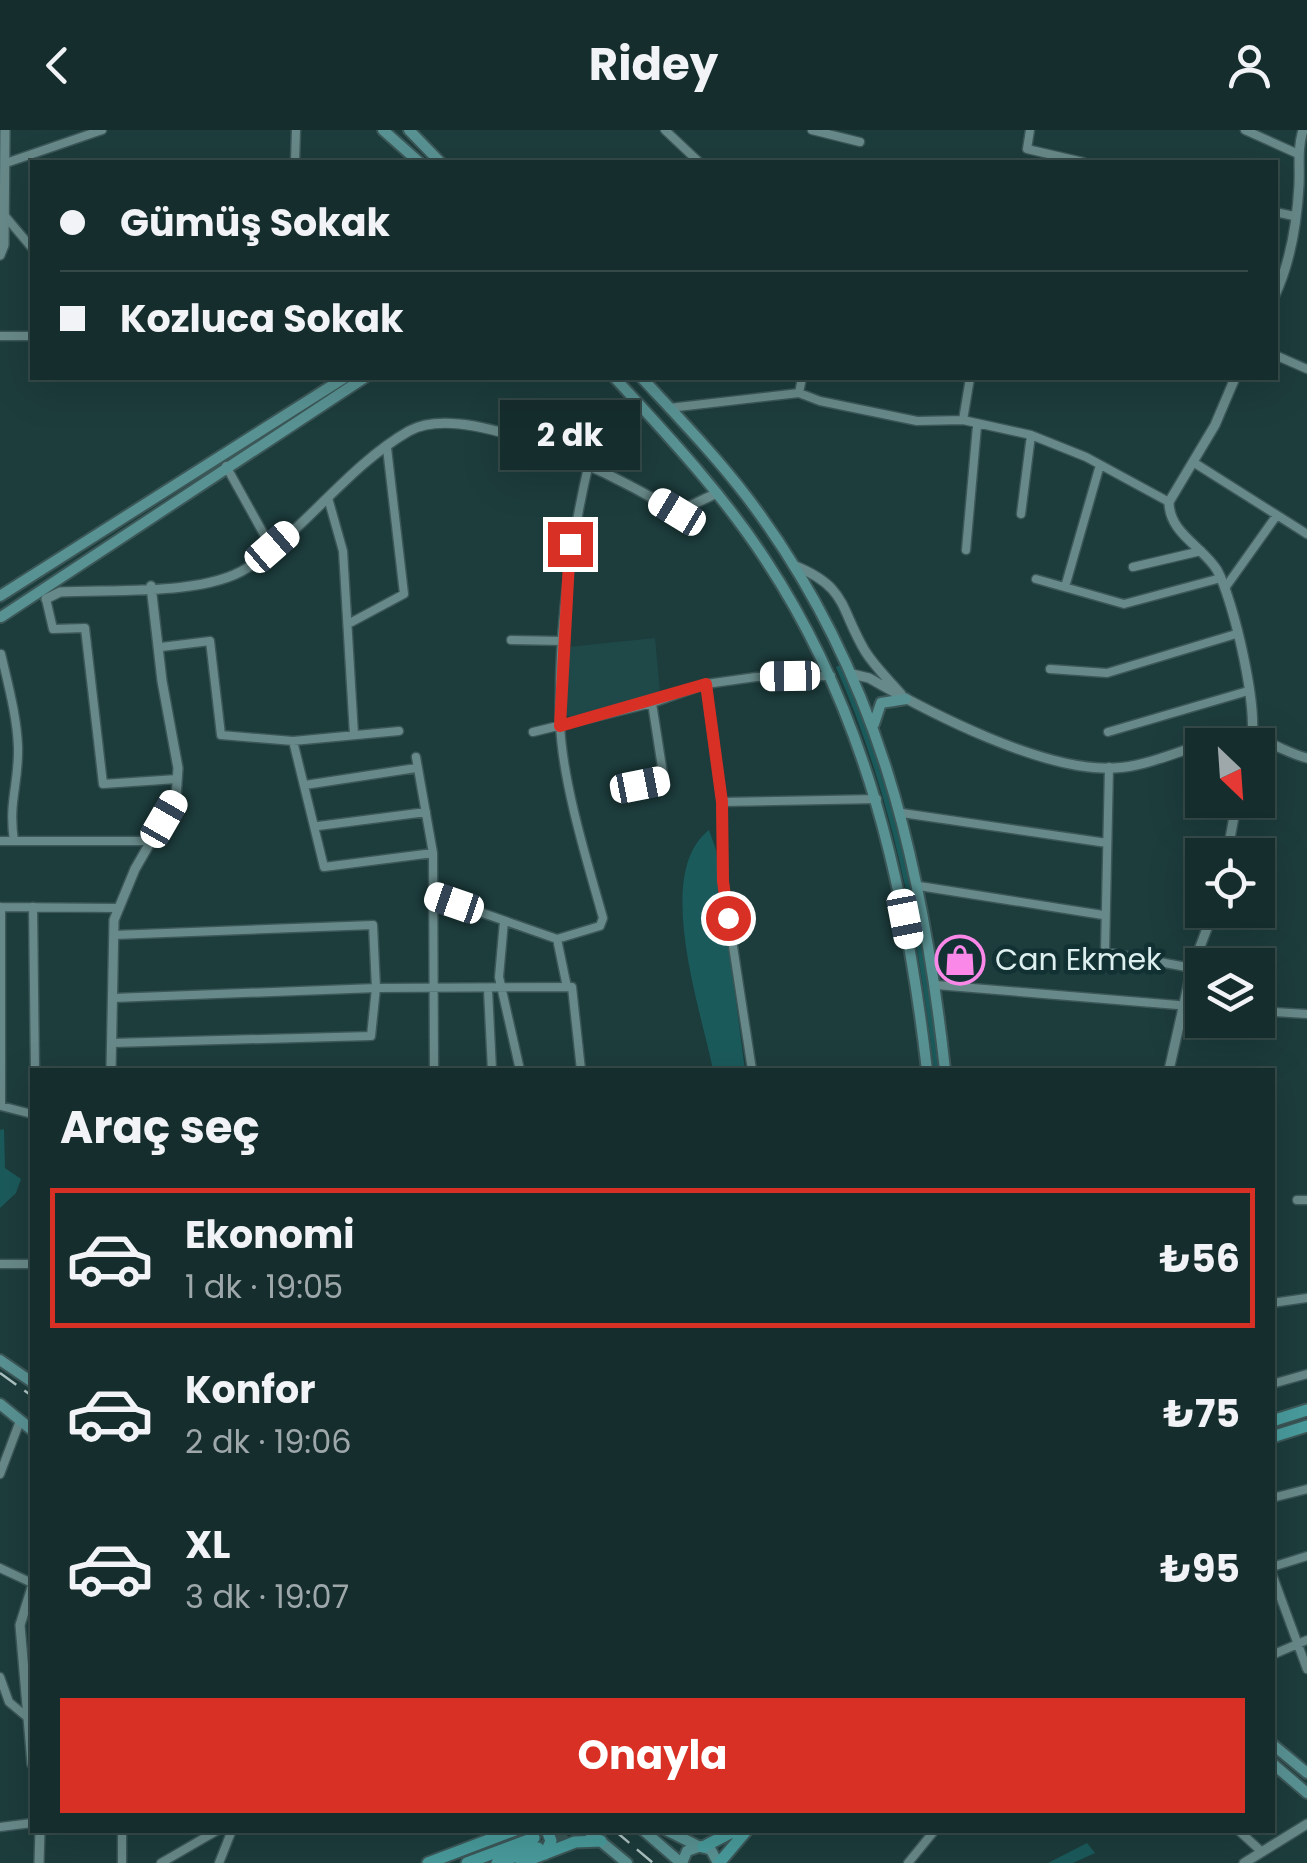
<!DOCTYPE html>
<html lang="tr">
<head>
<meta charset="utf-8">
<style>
  body { margin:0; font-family:Poppins,sans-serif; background:#1f3535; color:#f1f3f6; height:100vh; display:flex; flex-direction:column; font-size:38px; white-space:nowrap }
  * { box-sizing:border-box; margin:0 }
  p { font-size:32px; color:#9ea8aa }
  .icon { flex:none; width:55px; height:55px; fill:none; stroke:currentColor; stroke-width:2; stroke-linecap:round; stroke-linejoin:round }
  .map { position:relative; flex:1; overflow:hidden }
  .side { position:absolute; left:30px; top:938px; width:1245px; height:765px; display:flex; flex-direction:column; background:#162d2d; border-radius:0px; box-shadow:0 10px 40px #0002,0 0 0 2px #354949 }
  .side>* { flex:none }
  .guide { position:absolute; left:30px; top:30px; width:1248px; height:220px; border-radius:0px; box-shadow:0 10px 40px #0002,0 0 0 2px #354949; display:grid; align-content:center; height:220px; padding:0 30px; background:#162d2d }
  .needle { width:65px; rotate:155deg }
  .tools { position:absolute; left:1185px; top:598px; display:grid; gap:20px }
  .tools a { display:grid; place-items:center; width:90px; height:90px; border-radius:0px; background:#162d2d; box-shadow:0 10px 40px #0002,0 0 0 2px #354949; font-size:50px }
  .end { position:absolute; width:45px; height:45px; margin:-22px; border:12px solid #d93025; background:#fff; box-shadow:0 0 0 5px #fff }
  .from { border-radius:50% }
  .bubble { position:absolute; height:70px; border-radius:0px; background:#162d2d; box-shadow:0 10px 40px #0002,0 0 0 2px #354949; font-size:32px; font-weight:700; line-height:70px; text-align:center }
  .car { position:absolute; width:30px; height:60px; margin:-30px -15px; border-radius:12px; box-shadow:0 0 8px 2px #0007; background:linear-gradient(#fff 24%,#345 0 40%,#fff 0 76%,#345 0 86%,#fff 0) }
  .guide b { display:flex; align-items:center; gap:35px; height:95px; font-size:38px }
  .guide b+b { border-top:2px solid #354949 }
  .guide i { width:25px; height:25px; background:#f1f3f6 }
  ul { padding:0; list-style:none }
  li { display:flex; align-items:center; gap:30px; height:140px; margin:0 20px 15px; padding:0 10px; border:5px solid transparent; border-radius:0px }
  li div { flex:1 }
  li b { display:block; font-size:38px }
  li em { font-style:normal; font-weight:700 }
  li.active { border-color:#d93025 }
  li>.icon { width:90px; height:90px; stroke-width:1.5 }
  h2 { padding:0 30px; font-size:45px; line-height:120px }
  .cta { display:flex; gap:20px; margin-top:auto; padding:20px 30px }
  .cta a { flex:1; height:115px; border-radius:0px; background:#d93025; color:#fff; font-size:40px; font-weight:700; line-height:115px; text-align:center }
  header { display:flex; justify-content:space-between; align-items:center; height:130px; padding:0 30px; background:#162d2d; font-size:45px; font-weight:700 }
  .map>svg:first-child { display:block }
  .built { fill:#1f4849 }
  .green { fill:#1b5a5b }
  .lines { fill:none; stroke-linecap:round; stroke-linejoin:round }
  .primary-tunnel { stroke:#3a5757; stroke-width:11; stroke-dasharray:11 5.5; stroke-linecap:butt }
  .minor-casing { stroke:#3c5758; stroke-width:11 }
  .tertiary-casing { stroke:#3c5758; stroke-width:12 }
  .secondary-casing { stroke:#3c5758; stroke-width:14 }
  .primary-casing { stroke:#3c5758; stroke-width:15 }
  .minor { stroke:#688989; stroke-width:8 }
  .tertiary { stroke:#688989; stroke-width:9 }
  .secondary { stroke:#599293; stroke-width:10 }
  .primary { stroke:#499b9c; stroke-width:11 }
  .rail { stroke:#adc2c2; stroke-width:2.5; stroke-dasharray:20 10; stroke-linecap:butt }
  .route { stroke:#d93025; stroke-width:12 }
  .labels { text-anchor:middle; stroke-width:9; stroke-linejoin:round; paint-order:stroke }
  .poi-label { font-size:30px; fill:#ddefef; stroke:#123132; text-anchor:start }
</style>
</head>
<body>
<header><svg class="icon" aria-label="back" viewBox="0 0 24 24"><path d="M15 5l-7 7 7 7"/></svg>Ridey<svg class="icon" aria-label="person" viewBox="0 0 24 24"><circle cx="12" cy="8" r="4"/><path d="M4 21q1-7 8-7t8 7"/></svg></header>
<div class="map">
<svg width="1307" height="1733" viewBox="0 0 1307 1733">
  <rect width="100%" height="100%" fill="#1d3c3c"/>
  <!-- built -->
  <path class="built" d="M655,508L660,563L572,588L566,585L568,517Z"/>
  <!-- green -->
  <path class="green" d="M840,535C899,667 923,805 939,940H934C918,800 893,667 836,537Z
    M709,700L716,720L745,940H713C701,879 653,743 709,700Z
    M4,999L5,1038L21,1049L16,1063L0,1078V1000Z
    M1087,1713L1095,1723L1073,1733H1048Z"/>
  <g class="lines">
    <!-- primary-tunnel -->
    <path class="primary-tunnel" d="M542,1716L582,1700"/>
    <!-- minor casing -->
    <g class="minor-casing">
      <path id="minor" d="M665,0L699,32
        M812,0L860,12
        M1030,0L1027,19L1083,32
        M1245,0L1296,23
        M295,32L296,0
        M6,33L102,0
        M1275,82L1294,86
        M5,86L32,118
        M0,206H32
        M1275,225L1307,239
        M799,263L802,248
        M669,278L799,263L820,271L917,291L963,290L1031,305L1086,327L1169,372
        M963,290L970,248
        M1193,332L1307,404
        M226,336L271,417
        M328,368L343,421L354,605
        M1021,384L1031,305
        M966,420L977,296
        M1133,437L1201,421
        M1036,449L1124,474L1221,448
        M1065,457L1100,335
        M1225,458L1277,385
        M46,469L53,499L85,498L103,654L177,649
        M348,494L404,464L387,318
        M511,510L563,511
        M161,517L210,511L221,605L293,611L324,737L433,723
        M1,524C8,554 17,587 18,617C19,654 8,671 14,711
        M1050,539L1107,543L1236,504
        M706,554L722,672L723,751L752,940
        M533,602L652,573L706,554L756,547L831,546
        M1108,602L1248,561
        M293,611L399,601
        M416,627L433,723L434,940
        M1109,637L1105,822L1192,838
        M305,655L416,638
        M616,659L664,650L652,573
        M722,672L877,669
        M902,683L1107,713
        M318,696L426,682
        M0,711H151
        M919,756L1103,785
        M434,766L557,809
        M0,777L119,778
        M1,777V976L32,984
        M33,777L35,940
        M504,791L499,847L520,940
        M936,855L1202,877
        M567,857L557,809L600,796L603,788C587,731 562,651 560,593C558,505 569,418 589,333
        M488,860L492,940
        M113,868L376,858L572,857L581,940
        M1258,881L1307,884
        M112,913L371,906L376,858L373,795L114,805
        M1297,1070H1307
        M0,1134H32
        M1272,1173L1307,1168
        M1272,1254L1307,1244
        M0,1344L20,1291
        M1272,1368L1307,1359
        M1272,1437L1307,1426
        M0,1438L32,1453
        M1272,1444L1307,1539
        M1272,1525L1307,1510
        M0,1547L9,1572L27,1587
        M0,1697L32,1693
        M122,1700V1733
        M1238,1700L1262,1722
        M161,1733L218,1700
        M219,1733L232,1700
        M908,1733L935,1700"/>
    </g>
    <!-- tertiary casing -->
    <g class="tertiary-casing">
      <path id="tertiary" d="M0,125L4,115L5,0
        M1275,165C1290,133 1297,91 1299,55C1300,35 1297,20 1303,0
        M1235,248L1215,295L1169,372C1169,403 1202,416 1217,440C1233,468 1261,586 1250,615
        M793,435C848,457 839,477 865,521C875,537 889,550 901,564
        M46,469L60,462C111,459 204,466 247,438C305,400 348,336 409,301C469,268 623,350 677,382L717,363
        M852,544L869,548C930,583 1044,642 1114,638C1160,636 1201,606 1249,608C1268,609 1288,624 1307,628
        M1227,725L1237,670
        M111,940L114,790L135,739L176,668L178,638L162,551L151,456
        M1169,940L1192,838L1214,780
        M32,1457L20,1495L32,1634
        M39,1733L40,1700
        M1244,1733L1307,1694"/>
    </g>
    <!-- secondary casing -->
    <g class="secondary-casing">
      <path id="secondary" d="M383,0L419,32
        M409,0L440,32
        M615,248C668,306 722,363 765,429C867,583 906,759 927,940
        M642,248C678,287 715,325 747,367C878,540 922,729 945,940
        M0,466L344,248
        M1,487L364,248
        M874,594L881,573L906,569
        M0,1230L32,1252
        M0,1274L32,1300
        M1272,1614L1307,1643
        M1272,1633L1307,1663
        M587,1700L627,1733
        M643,1700L681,1733
        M666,1700L698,1716
        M682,1733L687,1721L701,1716L711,1720L718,1733"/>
    </g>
    <!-- primary casing -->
    <g class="primary-casing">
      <path id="primary" d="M1272,1291L1307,1280
        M1272,1307L1307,1296
        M703,1717L736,1700
        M545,1724L551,1711L547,1700
        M428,1733L515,1700
        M467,1733L534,1708
        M497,1733L538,1718
        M521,1733L575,1712L601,1711
        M719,1733L747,1700"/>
    </g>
    <!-- minor -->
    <use href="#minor" class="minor"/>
    <!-- tertiary -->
    <use href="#tertiary" class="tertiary"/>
    <!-- secondary -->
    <use href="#secondary" class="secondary"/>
    <!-- primary -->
    <use href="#primary" class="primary"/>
    <!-- rail -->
    <path class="rail" d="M0,1243L32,1266
      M614,1700L653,1733"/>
  </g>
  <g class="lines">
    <!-- route -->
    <path class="route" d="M570,414L560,596L706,554L722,672L723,751L728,788"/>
  </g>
  <!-- icons -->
  <defs>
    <g id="shop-ring" transform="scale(2.5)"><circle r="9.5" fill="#123132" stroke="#f988e9" stroke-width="1.5"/><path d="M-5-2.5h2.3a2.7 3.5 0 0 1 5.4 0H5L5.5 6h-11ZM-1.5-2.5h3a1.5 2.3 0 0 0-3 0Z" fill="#f988e9"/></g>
  </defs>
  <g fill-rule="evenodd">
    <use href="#shop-ring" x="960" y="830"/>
  </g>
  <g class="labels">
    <!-- poi labels -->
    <g class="poi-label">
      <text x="995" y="840">Can Ekmek</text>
    </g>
  </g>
</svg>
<div class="tools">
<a><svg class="needle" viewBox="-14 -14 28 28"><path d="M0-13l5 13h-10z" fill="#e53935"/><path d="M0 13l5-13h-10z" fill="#9ea8aa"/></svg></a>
<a><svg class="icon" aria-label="locate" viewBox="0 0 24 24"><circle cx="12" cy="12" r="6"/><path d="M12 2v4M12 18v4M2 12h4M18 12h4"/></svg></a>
<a><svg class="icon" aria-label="layers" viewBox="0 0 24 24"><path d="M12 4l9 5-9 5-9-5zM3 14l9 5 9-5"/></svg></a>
</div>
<i class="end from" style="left:728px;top:788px"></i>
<i class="end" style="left:570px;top:414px"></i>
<div class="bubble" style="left:500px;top:270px;width:140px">2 dk</div>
<i class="car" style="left:677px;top:382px;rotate:301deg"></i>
<i class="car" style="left:272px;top:417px;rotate:49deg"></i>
<i class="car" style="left:790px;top:546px;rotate:269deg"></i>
<i class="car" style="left:640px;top:655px;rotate:79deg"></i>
<i class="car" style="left:164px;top:689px;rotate:30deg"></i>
<i class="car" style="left:454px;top:773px;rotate:289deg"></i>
<i class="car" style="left:905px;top:789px;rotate:169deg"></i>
<div class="guide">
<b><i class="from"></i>Gümüş Sokak</b>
<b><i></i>Kozluca Sokak</b>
</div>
<section class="side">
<h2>Araç seç</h2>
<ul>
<li class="active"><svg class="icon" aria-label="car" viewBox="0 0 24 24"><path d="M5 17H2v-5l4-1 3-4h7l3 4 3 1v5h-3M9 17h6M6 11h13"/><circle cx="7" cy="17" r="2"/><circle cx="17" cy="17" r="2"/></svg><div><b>Ekonomi</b><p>1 dk · 19:05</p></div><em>₺56</em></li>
<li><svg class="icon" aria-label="car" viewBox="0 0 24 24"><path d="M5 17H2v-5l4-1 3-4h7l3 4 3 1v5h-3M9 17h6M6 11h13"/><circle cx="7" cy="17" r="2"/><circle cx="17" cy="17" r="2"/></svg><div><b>Konfor</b><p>2 dk · 19:06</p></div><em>₺75</em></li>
<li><svg class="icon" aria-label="car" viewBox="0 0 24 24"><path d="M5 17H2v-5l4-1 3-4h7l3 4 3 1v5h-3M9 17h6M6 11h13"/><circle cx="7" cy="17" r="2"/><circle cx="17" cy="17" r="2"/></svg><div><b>XL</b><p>3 dk · 19:07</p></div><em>₺95</em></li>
</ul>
<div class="cta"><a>Onayla</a></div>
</section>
</div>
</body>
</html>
